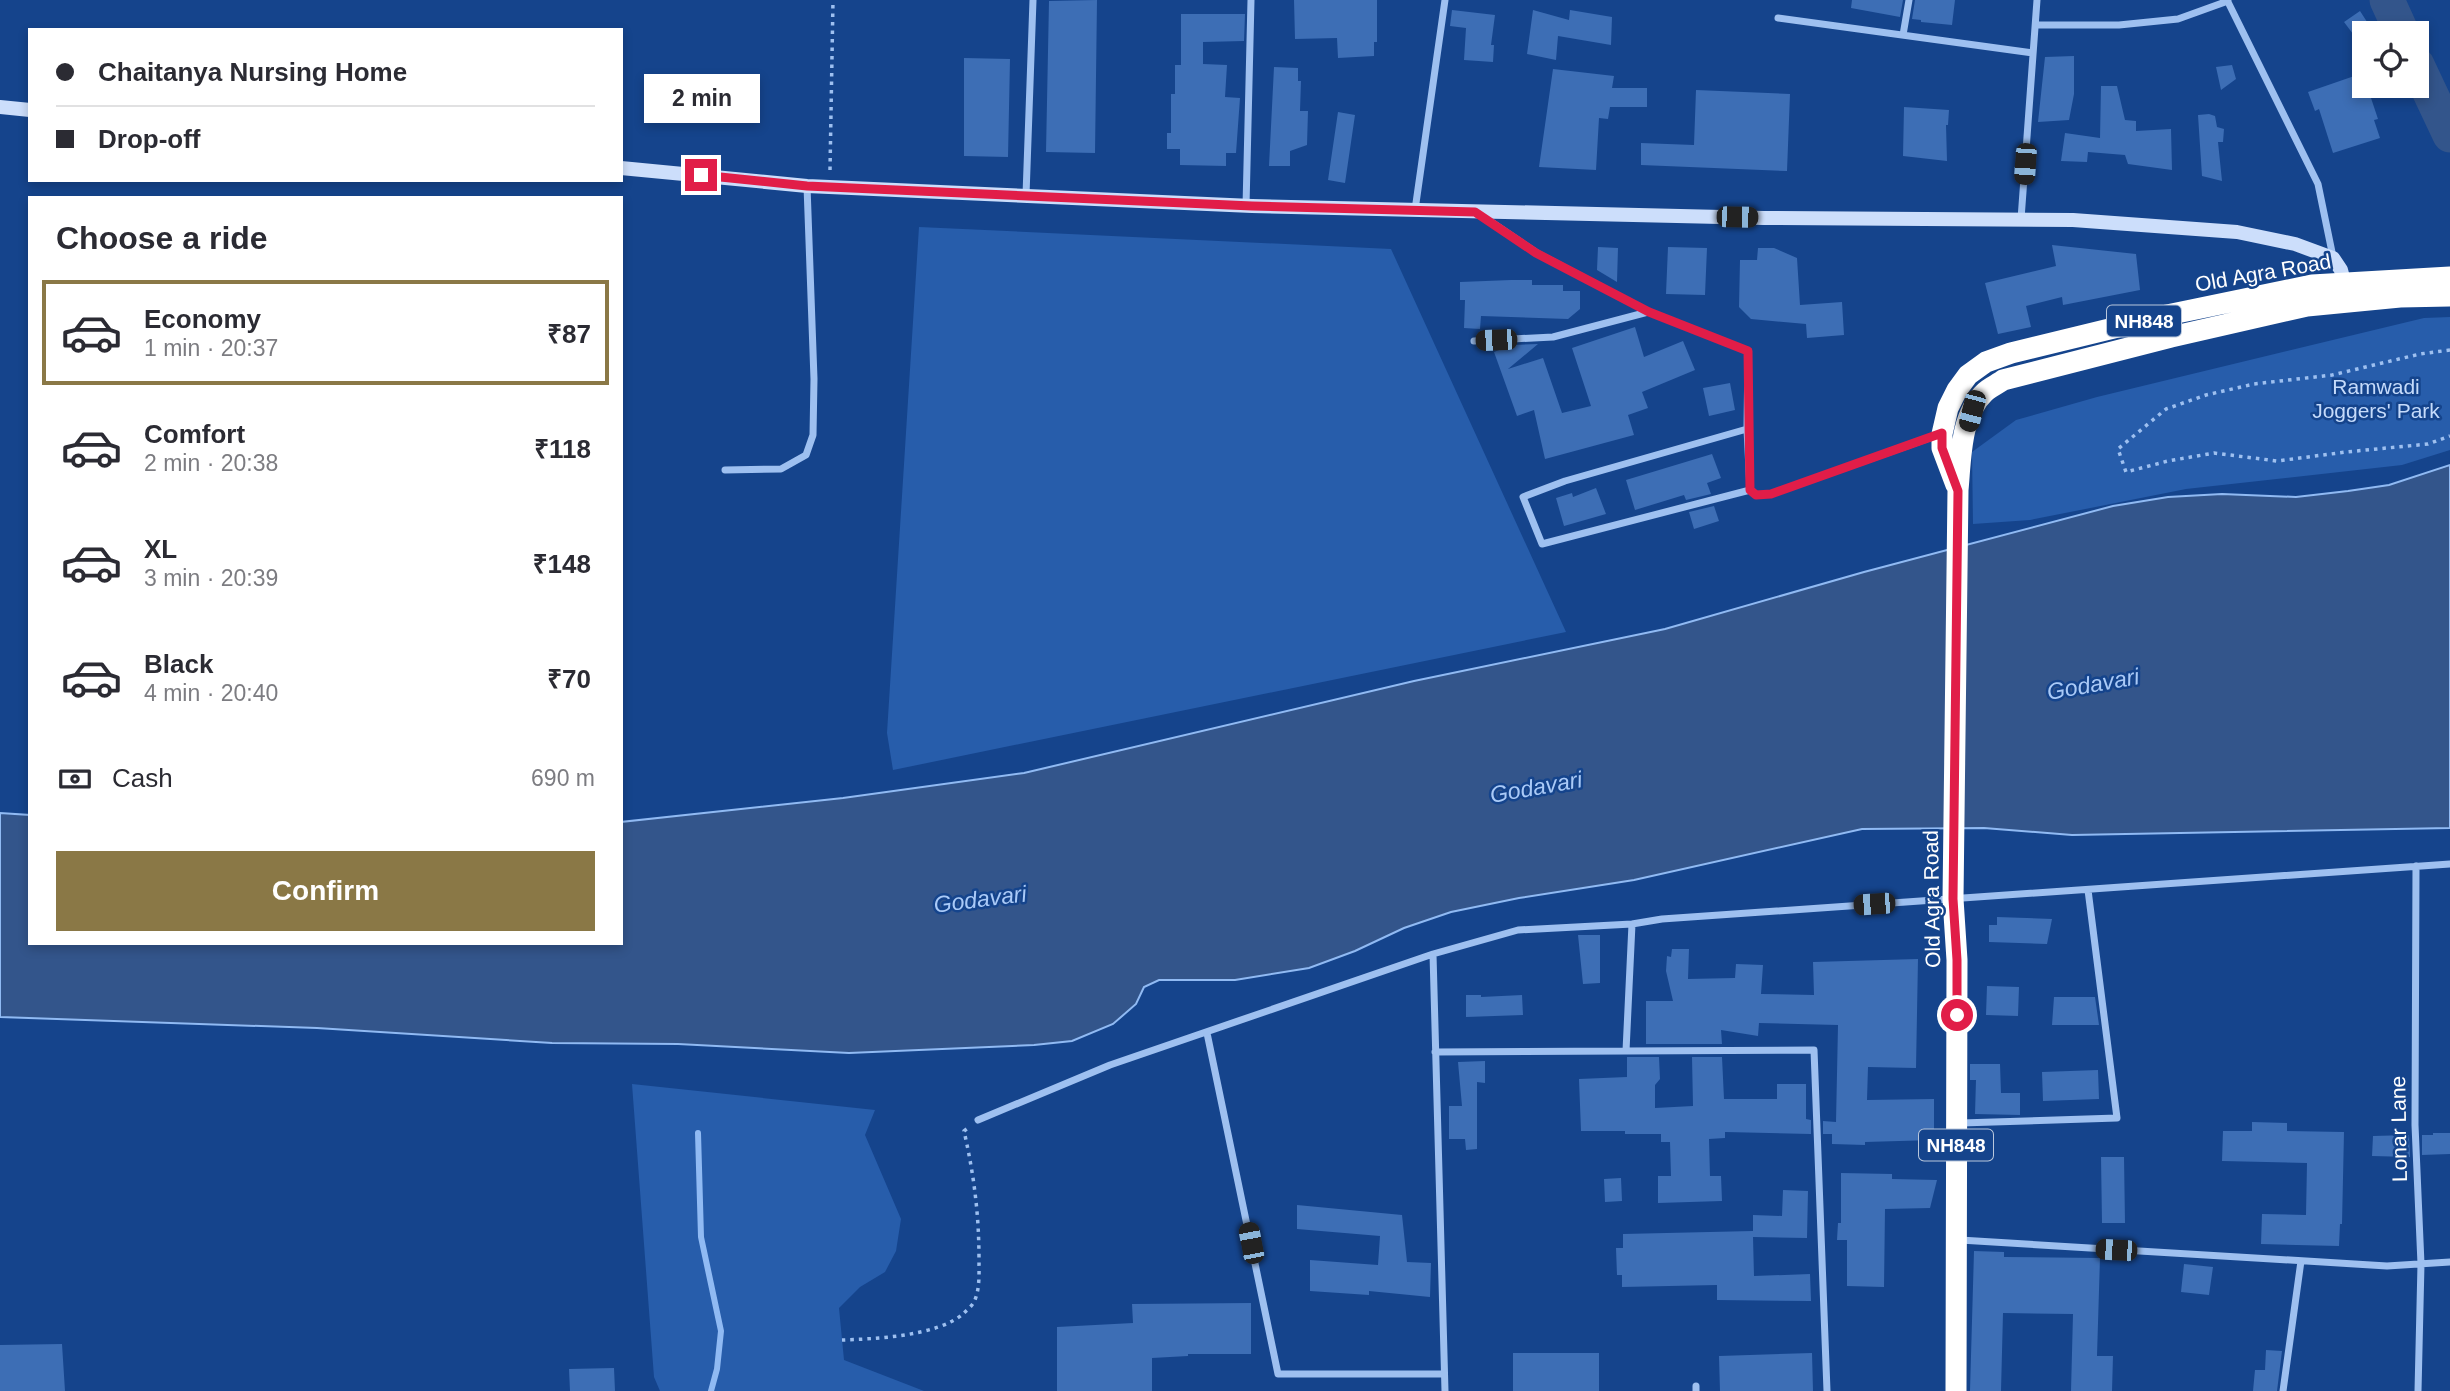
<!DOCTYPE html>
<html lang="en">
<head>
<meta charset="utf-8">
<style>
  body { margin:0; font-family:Helvetica,sans-serif; background:#f2f2f3; color:#2b2b33; height:100vh; display:flex; flex-direction:column; font-size:26px; white-space:nowrap }
  * { box-sizing:border-box; margin:0 }
  p { font-size:23px; color:#7c7c81 }
  .icon { flex:none; width:38px; height:38px; fill:none; stroke:currentColor; stroke-width:2; stroke-linecap:round; stroke-linejoin:round }
  .map { position:relative; flex:1; overflow:hidden }
  .panel { position:absolute; left:28px; top:196px; width:595px; height:749px; display:flex; flex-direction:column; background:#fff; border-radius:0px; box-shadow:0 4px 10px #0003 }
  .panel>* { flex:none }
  .hud { position:absolute; left:28px; top:28px; width:595px; height:154px; border-radius:0px; box-shadow:0 4px 10px #0003; display:grid; align-content:center; height:154px; padding:0 28px; background:#fff }
  .fabs { position:absolute; left:2352px; top:21px; display:grid; gap:14px }
  .fabs a { display:grid; place-items:center; width:77px; height:77px; border-radius:0px; background:#fff; box-shadow:0 4px 10px #0003; font-size:35px }
  .end { position:absolute; width:32px; height:32px; margin:-16px; border:9px solid #e11d48; background:#fff; box-shadow:0 0 0 4px #fff }
  .from { border-radius:50% }
  .bubble { position:absolute; height:49px; border-radius:0px; background:#fff; box-shadow:0 4px 10px #0003; font-size:23px; font-weight:700; line-height:49px; text-align:center }
  .car { position:absolute; width:21px; height:42px; margin:-21px -10px; border-radius:9px; box-shadow:0 0 5px 2px #0007; background:linear-gradient(#222 24%,#8ab4d8 0 40%,#222 0 76%,#8ab4d8 0 86%,#222 0) }
  .hud b { display:flex; align-items:center; gap:24px; height:66px; font-size:26px }
  .hud b+b { border-top:2px solid #e1e1e2 }
  .hud i { width:18px; height:18px; background:#2b2b33 }
  ul { padding:0; list-style:none }
  li { display:flex; align-items:center; gap:21px; height:105px; margin:0 14px 10px; padding:0 14px; border:4px solid transparent; border-radius:0px }
  li div { flex:1 }
  li b { display:block; font-size:26px }
  li em { font-style:normal; font-weight:700 }
  li.current { border-color:#8a7846 }
  li>.icon { width:63px; height:63px; stroke-width:1.5 }
  h2 { padding:0 28px; font-size:32px; line-height:84px }
  .pay { display:flex; align-items:center; gap:18px; height:77px; padding:0 28px; font-size:26px }
  .pay p { margin-inline-start:auto }
  .button { display:flex; gap:14px; margin-top:auto; padding:14px 28px }
  .button a { flex:1; height:80px; border-radius:0px; background:#8a7846; color:#fff; font-size:28px; font-weight:700; line-height:80px; text-align:center }
  .map>svg:first-child { display:block }
  .green { fill:#275dab }
  .water { fill:#33558b; stroke:#90baf3; stroke-width:2 }
  .lines { fill:none; stroke-linecap:round; stroke-linejoin:round }
  .stream { stroke:#90baf3; stroke-width:6 }
  .river { stroke:#33558b; stroke-width:35 }
  .building { fill:#3d6eb5 }
  .path { stroke:#9ec0f0; stroke-width:3.5; stroke-dasharray:3.5 5; stroke-linecap:butt }
  .street { stroke:#9ec0f0; stroke-width:7 }
  .secondary { stroke:#ccdefb; stroke-width:14 }
  .highway { stroke:#fff; stroke-width:21 }
  .route { stroke:#e11d48; stroke-width:9 }
  .labels { text-anchor:middle; stroke-width:5; stroke-linejoin:round; paint-order:stroke }
  .shield { fill:#15448c; stroke:#b9c7dc; stroke-width:2 }
  .shield-label { font-size:19px; font-weight:bold; fill:#fff }
  .street-label { font-size:21px; fill:#fff; stroke:#15448c }
  .park-label { font-size:21px; fill:#c5dbfb; stroke:#15448c }
  .water-label { font-size:23px; font-style:italic; fill:#aacaf7; stroke:#15448c }
</style>
</head>
<body>
<div class="map">
<svg width="2450" height="1391" viewBox="0 0 2450 1391">
  <rect width="100%" height="100%" fill="#15448c"/>
  <!-- green -->
  <path class="green" d="M919,227L1391,249L1566,632L893,770L887,733Z
    M2450,317V450L2402,465L2186,489L2030,520L1973,524L1972,452L2016,420L2097,397L2424,318Z
    M632,1084L875,1110L865,1135L901,1219L896,1251L885,1272L860,1287L839,1308L844,1360L924,1391H660L654,1377Z"/>
  <!-- water -->
  <path class="water" d="M2450,465V828L2072,835L1984,828L1862,829L1634,880L1519,898L1451,912L1404,928L1355,951L1309,968L1235,980H1159L1144,987L1136,1004L1113,1024L1072,1041L1034,1045L849,1053L678,1044L552,1043L317,1028L0,1017V813L30,815V943H621V822L843,798L1024,773L1414,681L1665,629L1864,572L2113,506L2168,497L2222,494L2296,497L2348,491L2389,485Z"/>
  <g class="lines">
    <!-- stream -->
    <path class="stream" d="M698,1133L701,1237L721,1331L717,1369L711,1391"/>
    <!-- river -->
    <path class="river" d="M2387,0L2402,33
      M2417,65L2450,135"/>
  </g>
  <!-- building -->
  <path class="building" d="M1097,0L1095,153L1046,152L1049,1Z
    M1294,0H1377V42H1374V56L1338,58L1337,38L1295,39Z
    M1852,0H1903L1900,17L1851,8Z
    M1915,0H1955L1952,25L1921,22V20L1912,19Z
    M1452,10L1495,15L1491,45H1494L1493,62L1464,60L1466,28L1450,26Z
    M1533,10L1569,20L1570,10L1612,17L1611,45L1558,36L1556,60L1527,54Z
    M2360,11L2371,28L2356,38L2344,22Z
    M1181,14H1245L1244,41L1203,42V64L1227,65L1225,97L1240,98L1236,153H1226V166L1180,165V149H1167V133H1171V94H1175V65H1181Z
    M2074,56V94L2069,120L2038,122L2045,57Z
    M964,58L1010,59L1008,157L964,156Z
    M2232,65L2236,79L2221,90L2216,67Z
    M1274,67L1298,68V81H1301L1300,111H1308L1307,145L1290,151V166H1269Z
    M1553,69L1614,76L1612,88H1647V107H1610L1608,119L1599,118L1596,170L1539,167Z
    M2363,73L2364,86H2367L2378,119L2374,120L2380,138L2333,153L2319,109L2315,111L2308,92Z
    M2101,86H2117L2125,120L2136,121V131L2171,129L2172,170L2128,164L2125,155L2088,152L2087,162L2061,161L2065,133L2100,138Z
    M1696,90L1790,94L1787,171L1641,165V143L1694,145Z
    M1904,107L1949,110L1948,125H1946L1947,161L1903,156Z
    M1338,112L1355,115L1345,183L1328,180Z
    M2209,114L2215,116L2217,127L2224,129L2223,142H2218L2222,181L2202,176L2198,115Z
    M2052,245L2136,254L2140,290L2063,305L2062,297L2026,306L2031,327L1998,334L1985,283L2056,266Z
    M1598,247L1618,248L1617,282L1597,270Z
    M1668,247L1707,248L1705,295L1666,294Z
    M1758,248H1774L1797,258L1800,305L1842,302L1844,335L1807,338L1806,324L1751,319L1739,307L1740,260H1757Z
    M1511,280H1532V285H1563V291H1580V309L1568,319L1481,316L1480,329L1464,328L1465,300H1460V282Z
    M1635,327L1644,357L1683,341L1695,370L1642,392L1648,408L1628,415L1634,435L1545,459L1534,410L1517,416L1494,352L1512,345L1538,344L1508,369L1543,358L1562,413L1591,406L1572,348Z
    M1730,383L1735,410L1709,416L1703,388Z
    M1712,454L1721,478L1707,483L1711,494L1686,500L1684,495L1635,510L1626,480Z
    M1596,488L1606,514L1564,526L1556,498L1572,493L1573,497Z
    M1714,506L1719,521L1694,529L1689,512Z
    M1997,917L2052,919L2047,944L1989,942V925H1997Z
    M1578,935H1600V983L1583,984Z
    M1672,949H1689L1688,979L1735,978L1736,964L1763,965L1761,994L1814,995L1813,962L1918,959L1916,1068L1868,1067L1867,1100L1934,1099V1140L1865,1142V1145L1832,1144V1134H1823V1121L1836,1122L1838,1025L1759,1023L1758,1036L1721,1030L1722,1044H1646V1001H1673L1666,971L1667,956L1671,957Z
    M1987,986L2019,987L2018,1016L1986,1015Z
    M1466,995H1481V997L1522,995L1523,1015L1466,1017Z
    M2054,997H2095L2099,1025H2052Z
    M1627,1057H1659L1660,1079L1655,1085V1108L1693,1106L1692,1057H1722L1724,1099H1777V1084H1806V1119L1811,1120V1134L1725,1132V1138L1709,1139L1710,1176H1721L1722,1201L1658,1203V1176H1671L1670,1142H1661V1134H1625V1131H1581L1579,1079L1627,1077Z
    M1485,1061V1083L1477,1082V1149L1466,1150L1465,1139H1449V1106H1462L1458,1062Z
    M1970,1064H2000L2001,1093H2020V1115L1975,1114L1976,1080H1970Z
    M2098,1070L2099,1099L2043,1101L2042,1072Z
    M2252,1122L2287,1123V1131L2344,1132L2342,1224H2340L2339,1246L2261,1244L2262,1214L2306,1215L2307,1163L2222,1161L2223,1131H2252Z
    M2433,1133H2450V1154L2422,1155V1135H2433Z
    M2409,1135L2410,1157L2372,1156L2373,1136Z
    M2101,1157H2124L2125,1223H2102Z
    M1841,1173L1892,1174V1179L1937,1180L1930,1208L1885,1209L1884,1287L1847,1286V1240H1837L1838,1223H1841Z
    M1621,1178L1622,1201L1605,1202L1604,1179Z
    M1783,1190L1808,1191L1807,1238L1753,1237L1754,1276L1810,1274L1811,1301L1717,1300V1285L1622,1287V1275H1617L1616,1248H1623V1234L1753,1231V1215L1782,1216Z
    M1297,1205L1402,1215L1407,1262L1431,1263L1430,1297L1369,1291V1295L1310,1291V1260L1378,1265L1380,1236L1297,1229Z
    M1974,1251L2004,1252V1257L2100,1258L2097,1356H2113L2112,1391H2071L2073,1314L2003,1313L2001,1391H1970Z
    M2184,1264L2213,1267L2209,1295L2181,1292Z
    M1251,1303V1354H1188V1356L1152,1358V1391H1057V1327L1133,1323L1132,1304Z
    M62,1344L65,1391H0V1345Z
    M2266,1350L2282,1351L2277,1391H2253L2255,1370H2265Z
    M1513,1353H1599V1391H1513Z
    M1812,1353L1813,1391H1720L1719,1356Z
    M614,1368L615,1391H570L569,1369Z"/>
  <g class="lines">
    <!-- path -->
    <path class="path" d="M830,170L833,0
      M2450,350L2420,354L2332,375L2254,384L2206,395L2166,409L2118,449L2126,472L2168,461L2214,453L2277,461L2346,452L2428,444L2450,436
      M842,1340C875,1339 937,1336 963,1314C966,1311 971,1307 974,1302C980,1290 979,1273 979,1260C979,1214 974,1175 964,1131L968,1128"/>
    <!-- street -->
    <path class="street" d="M2227,0L2318,184L2333,257
      M1778,18L2033,53
      M2036,25H2119L2178,19L2228,1
      M1903,35L1909,0
      M1026,195L1033,0
      M1246,206L1251,0
      M1415,210L1445,0
      M1478,213L1537,253L1649,312L1748,351L1747,429L1750,490L1756,495L1771,494L1938,435
      M2021,219L2037,0
      M1474,341L1553,337L1648,312
      M1747,429L1565,481L1523,497L1542,544L1750,490
      M725,470L781,469L806,455L813,435L814,379L807,186
      M2416,866L2415,1125L2421,1264L2418,1391
      M1207,1033L1278,1374H1444
      M1626,1051L1814,1050L1827,1391
      M1435,1052L1626,1051L1632,924
      M978,1120L1110,1065L1433,954
      M1961,1123L2117,1118L2088,890
      M1960,1240L2387,1266L2450,1262
      M1696,1386V1391
      M1445,1391L1433,954L1518,930L1632,924L1662,919L2450,864
      M2283,1391L2301,1261"/>
    <!-- secondary -->
    <path class="secondary" d="M0,107L30,110
      M621,168L807,186L1252,206L1764,218L2073,220L2237,232L2295,244L2333,258L2341,270L2346,289"/>
    <!-- highway -->
    <path class="highway" d="M1956,485L1942,448V434L1948,408L1957,390L1968,375L1986,362L2011,353L2167,315L2312,285L2450,277
      M1956,1391L1957,960L1953,899L1958,490C1961,459 1960,415 1985,392C1990,387 1998,384 2003,380L2171,337L2307,306L2400,297L2450,296"/>
  </g>
  <g class="lines">
    <!-- route -->
    <path class="route" d="M701,175L807,186L1252,206L1475,212L1536,253L1649,312L1748,351L1750,490L1756,495L1771,494L1942,433V448L1958,491L1953,899L1957,960V1015"/>
  </g>
  <g class="labels">
    <!-- shield labels -->
    <g class="shield">
      <rect x="2107" y="305.5" width="74" height="31" rx="5"/>
      <rect x="1919" y="1129.5" width="74" height="31" rx="5"/>
    </g>
    <g class="shield-label">
      <text x="2144" y="328">NH848</text>
      <text x="1956" y="1152">NH848</text>
    </g>
    <!-- street labels -->
    <g class="street-label">
      <text transform="translate(2263 273) rotate(-10)" y="7">Old Agra Road</text>
      <text transform="translate(1932 899) rotate(-91)" y="7">Old Agra Road</text>
      <text transform="translate(2399 1129) rotate(-91)" y="7">Lonar Lane</text>
    </g>
    <!-- park labels -->
    <g class="park-label">
      <text x="2376" y="394">Ramwadi<tspan x="2376" dy="24">Joggers' Park</tspan></text>
    </g>
    <!-- water labels -->
    <g class="water-label">
      <text transform="translate(2093 684) rotate(-10)" y="8">Godavari</text>
      <text transform="translate(1536 787) rotate(-10)" y="8">Godavari</text>
      <text transform="translate(980 899) rotate(-7)" y="8">Godavari</text>
    </g>
  </g>
</svg>
<div class="fabs">
<a><svg class="icon" aria-label="locate" viewBox="0 0 24 24"><circle cx="12" cy="12" r="6"/><path d="M12 2v4M12 18v4M2 12h4M18 12h4"/></svg></a>
</div>
<i class="end from" style="left:1957px;top:1015px"></i>
<i class="end" style="left:701px;top:175px"></i>
<div class="bubble" style="left:644px;top:74px;width:116px">2 min</div>
<i class="car" style="left:2025px;top:164px;rotate:184deg"></i>
<i class="car" style="left:1737px;top:217px;rotate:91deg"></i>
<i class="car" style="left:1496px;top:340px;rotate:268deg"></i>
<i class="car" style="left:1972px;top:411px;rotate:195deg"></i>
<i class="car" style="left:1874px;top:904px;rotate:266deg"></i>
<i class="car" style="left:1251px;top:1243px;rotate:349deg"></i>
<i class="car" style="left:2116px;top:1250px;rotate:273deg"></i>
<div class="hud">
<b><i class="from"></i>Chaitanya Nursing Home</b>
<b><i></i>Drop-off</b>
</div>
<section class="panel">
<h2>Choose a ride</h2>
<ul>
<li class="current"><svg class="icon" aria-label="car" viewBox="0 0 24 24"><path d="M5 17H2v-5l4-1 3-4h7l3 4 3 1v5h-3M9 17h6M6 11h13"/><circle cx="7" cy="17" r="2"/><circle cx="17" cy="17" r="2"/></svg><div><b>Economy</b><p>1 min · 20:37</p></div><em>₹87</em></li>
<li><svg class="icon" aria-label="car" viewBox="0 0 24 24"><path d="M5 17H2v-5l4-1 3-4h7l3 4 3 1v5h-3M9 17h6M6 11h13"/><circle cx="7" cy="17" r="2"/><circle cx="17" cy="17" r="2"/></svg><div><b>Comfort</b><p>2 min · 20:38</p></div><em>₹118</em></li>
<li><svg class="icon" aria-label="car" viewBox="0 0 24 24"><path d="M5 17H2v-5l4-1 3-4h7l3 4 3 1v5h-3M9 17h6M6 11h13"/><circle cx="7" cy="17" r="2"/><circle cx="17" cy="17" r="2"/></svg><div><b>XL</b><p>3 min · 20:39</p></div><em>₹148</em></li>
<li><svg class="icon" aria-label="car" viewBox="0 0 24 24"><path d="M5 17H2v-5l4-1 3-4h7l3 4 3 1v5h-3M9 17h6M6 11h13"/><circle cx="7" cy="17" r="2"/><circle cx="17" cy="17" r="2"/></svg><div><b>Black</b><p>4 min · 20:40</p></div><em>₹70</em></li>
</ul>
<div class="pay"><svg class="icon" aria-label="cash" viewBox="0 0 24 24"><path d="M3 7h18v10H3z"/><circle cx="12" cy="12" r="2"/></svg>Cash<p>690 m</p></div>
<div class="button"><a>Confirm</a></div>
</section>
</div>
</body>
</html>
